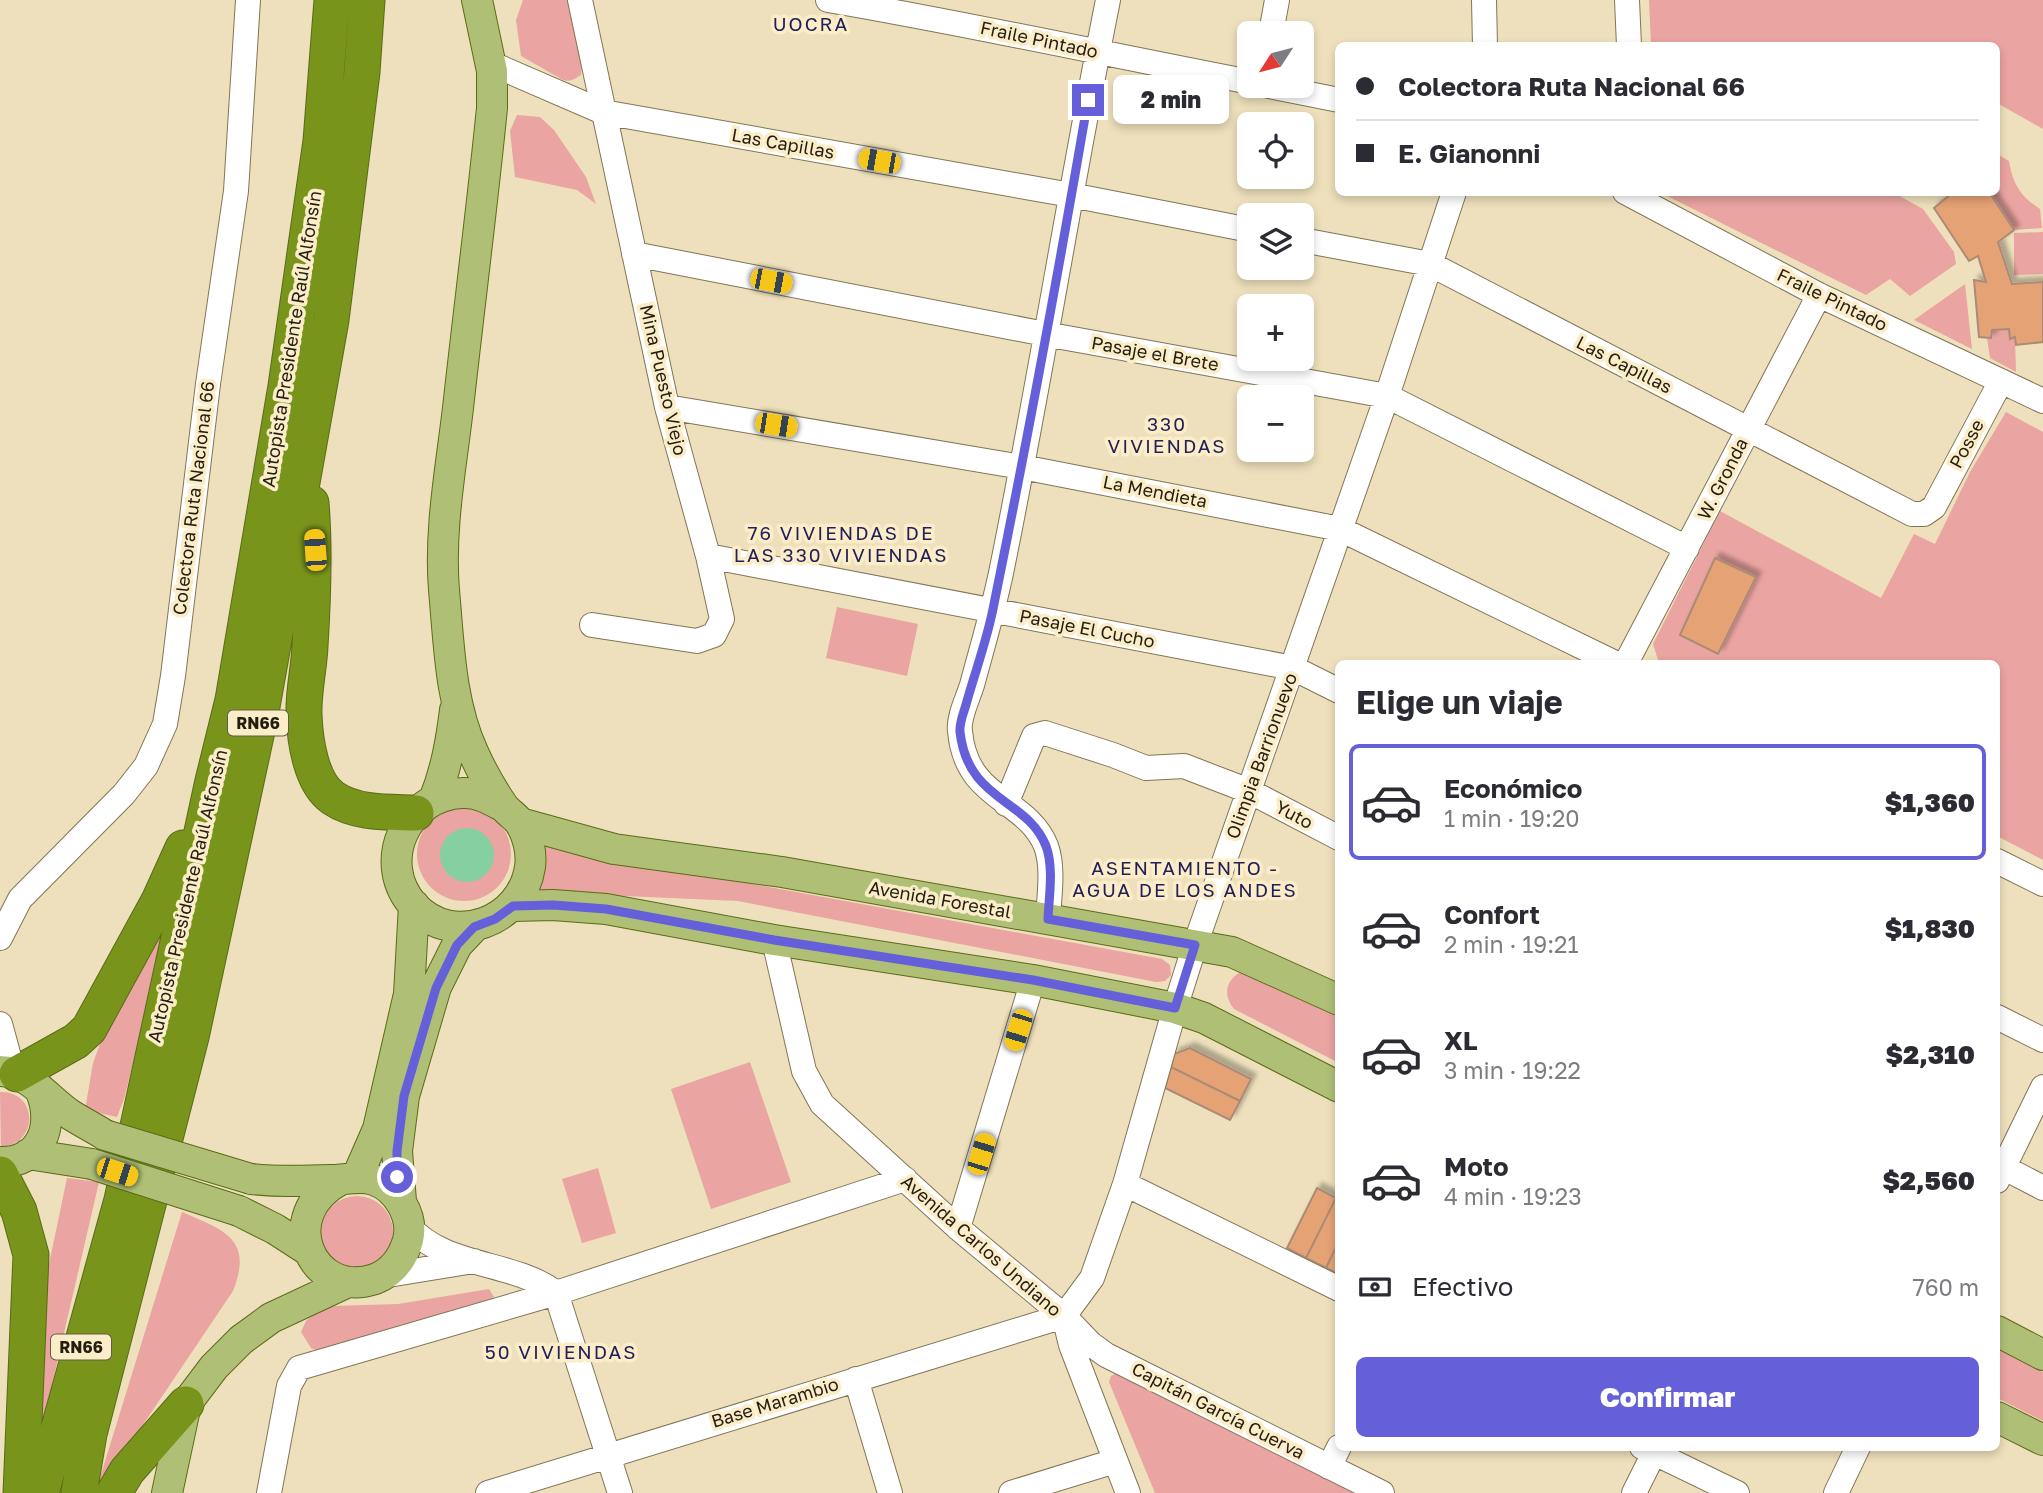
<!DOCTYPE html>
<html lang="es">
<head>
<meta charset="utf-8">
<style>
  body { margin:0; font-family:"Golos Text",sans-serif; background:#f2f2f3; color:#2b2b33; height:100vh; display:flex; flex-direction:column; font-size:26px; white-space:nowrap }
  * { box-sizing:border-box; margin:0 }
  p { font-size:23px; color:#7c7c81 }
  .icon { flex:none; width:38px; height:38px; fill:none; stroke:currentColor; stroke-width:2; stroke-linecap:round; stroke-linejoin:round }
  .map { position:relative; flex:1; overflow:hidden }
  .panel { position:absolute; left:1335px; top:660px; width:665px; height:791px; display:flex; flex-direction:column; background:#fff; border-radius:10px; box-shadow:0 4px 10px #0003 }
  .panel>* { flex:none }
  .hud { position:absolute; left:1335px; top:42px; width:665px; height:154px; border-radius:10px; box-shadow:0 4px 10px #0003; display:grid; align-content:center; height:154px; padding:0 21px; background:#fff }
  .needle { width:46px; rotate:234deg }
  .tools { position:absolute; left:1237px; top:21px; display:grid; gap:14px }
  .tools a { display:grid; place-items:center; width:77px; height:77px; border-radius:10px; background:#fff; box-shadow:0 4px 10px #0003; font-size:35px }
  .end { position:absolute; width:32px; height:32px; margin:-16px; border:9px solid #6560d9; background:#fff; box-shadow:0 0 0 4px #fff }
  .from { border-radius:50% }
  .bubble { position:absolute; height:49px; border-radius:10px; background:#fff; box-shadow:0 4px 10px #0003; font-size:23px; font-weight:800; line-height:49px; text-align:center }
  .car { position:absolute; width:21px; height:42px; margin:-21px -10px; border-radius:9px; box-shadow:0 0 5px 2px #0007; background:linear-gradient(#f5c518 24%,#345 0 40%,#f5c518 0 76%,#345 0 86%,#f5c518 0) }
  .hud b { display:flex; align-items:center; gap:24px; height:66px; font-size:26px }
  .hud b+b { border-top:2px solid #e1e1e2 }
  .hud i { width:18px; height:18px; background:#2b2b33 }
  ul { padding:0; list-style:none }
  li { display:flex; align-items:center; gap:21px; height:116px; margin:0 14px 10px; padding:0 7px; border:4px solid transparent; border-radius:10px }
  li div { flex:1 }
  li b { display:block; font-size:26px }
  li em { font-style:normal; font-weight:800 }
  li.current { border-color:#6560d9 }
  li>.icon { width:63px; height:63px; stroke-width:1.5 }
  h2 { padding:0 21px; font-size:32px; line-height:84px }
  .pay { display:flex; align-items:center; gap:18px; height:77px; padding:0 21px; font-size:26px }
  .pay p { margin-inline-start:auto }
  .primary-button { display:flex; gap:14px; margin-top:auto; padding:14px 21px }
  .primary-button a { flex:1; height:80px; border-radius:10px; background:#6560d9; color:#fff; font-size:28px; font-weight:800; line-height:80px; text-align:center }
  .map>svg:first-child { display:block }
  .green { fill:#eaa4a1 }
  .water { fill:#85cfa0 }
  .building { fill:#e5a275; stroke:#ab8b76; stroke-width:2; filter:url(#shadow) }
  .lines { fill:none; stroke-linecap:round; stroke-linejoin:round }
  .minor-casing { stroke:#827555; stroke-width:26 }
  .major-casing { stroke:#5b6b17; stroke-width:32 }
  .highway-casing { stroke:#5b6b17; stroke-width:37 }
  .minor { stroke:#fff; stroke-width:24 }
  .major { stroke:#afbf76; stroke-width:30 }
  .highway { stroke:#79941b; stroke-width:35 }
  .major-bridge-casing { stroke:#5b6b17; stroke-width:32; stroke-linecap:butt }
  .major-bridge { stroke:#afbf76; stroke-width:30 }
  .route { stroke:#6560d9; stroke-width:9 }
  .labels { text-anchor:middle; stroke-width:7; stroke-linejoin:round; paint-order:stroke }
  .shield { fill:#fcedc9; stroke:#645c48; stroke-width:2 }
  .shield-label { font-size:16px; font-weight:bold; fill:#231e10 }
  .street-label { font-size:18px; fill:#231e10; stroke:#fcedc9 }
  .neighbourhood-label { font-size:19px; letter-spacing:2px; fill:#232059; stroke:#fcedc9 }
</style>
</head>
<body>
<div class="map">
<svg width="2043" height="1493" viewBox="0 0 2043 1493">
  <defs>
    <filter id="shadow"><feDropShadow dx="5" dy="-5" stdDeviation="2" flood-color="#0004"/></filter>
  </defs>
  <rect width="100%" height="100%" fill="#eee0bc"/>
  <!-- green -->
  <path class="green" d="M523,0H570C575,24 584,50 581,75C575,79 570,82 563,80L521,56L516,20Z
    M1649,0H2043V129L1997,103V46L1651,45Z
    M517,115L540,117L554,130L586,177L596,204L577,190L515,177L510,131Z
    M1997,154L2009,161C2013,184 2020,196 2040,209L2042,228L2014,230L1989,193L1997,192Z
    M1661,193H1894L1923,209L1954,252L1956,264L1910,296L1890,279L1866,295Z
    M2043,232V274L2014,275V233Z
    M1965,284L1972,349L1914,320Z
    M2009,329L2010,338L2015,337L2016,372L1990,358L1987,338H1991L1992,330Z
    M2006,412L2043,432V860L1997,836V663H1659L1653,644L1720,511L1881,598L1914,534L1935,544L1970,472Z
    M837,607L918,624L907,676L826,658Z
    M417 854a47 47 0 1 1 94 0a47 47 0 1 1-94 0Z
    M538,841L741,882L1162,959L1170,965L1171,975L1165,981L1156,982L738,901L534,892Z
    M170,916L124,1099L117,1117L85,1110L93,1063L104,1033Z
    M1240,972L1339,1013V1063L1234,1009C1223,995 1225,982 1240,972Z
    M750,1062L791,1182L711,1209L671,1089Z
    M0,1092C38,1091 40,1143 1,1147Z
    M598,1168L616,1233L582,1243L562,1179Z
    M67,1178L99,1182L45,1415L40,1418L44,1288Z
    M321 1232a36 36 0 1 1 72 0a36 36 0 1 1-72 0Z
    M182,1212C223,1230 254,1238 233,1291L122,1456L103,1482L98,1484Z
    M489,1289L494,1297L491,1301L318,1351L311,1348L301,1332L306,1321L316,1312L332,1306L398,1304Z
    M1997,1348L2043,1372V1421L1997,1398Z
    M1117,1373L1358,1493H1155L1109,1382L1111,1376Z"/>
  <!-- water -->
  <path class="water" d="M440 855a27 27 0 1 1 54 0a27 27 0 1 1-54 0Z"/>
  <!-- building -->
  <path class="building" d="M1949,192H1989L2014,230L1998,242L2012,284L2043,282V342L2016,345L2015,337L2010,339L2009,329L1992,330L1991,338L1979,337L1974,280L1986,282L1978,256L1969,261L1934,208L1951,194Z
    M1715,558L1756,577L1718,654L1680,635Z
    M1190,1048L1251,1079L1240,1101L1171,1067L1174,1054Z
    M1171,1067L1240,1101L1230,1120L1165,1088Z
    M1317,1188L1336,1198L1306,1258L1287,1248Z
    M1336,1198L1339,1199V1241L1326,1268L1306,1258Z
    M1339,1241V1274L1326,1268Z"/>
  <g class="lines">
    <!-- minor casing -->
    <g class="minor-casing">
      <path id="minor" d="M580,0L667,407L708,556L722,619L714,635L697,641L592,625
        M828,0C969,24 1109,55 1250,82
        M1484,0L1485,46
        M1627,0L1629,46
        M1271,33L1277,0
        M490,63L603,112L1071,195L1250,230
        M1269,86L1339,100
        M1625,192L1819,295L2043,401
        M1302,240L1430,264L1912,514H1924L1934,507L2001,381
        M634,254L1045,334L1387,396L1687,548
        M667,407L1022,467L1340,529L1615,663
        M708,556L1293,668L1339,691
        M1626,663L1819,295
        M1006,804L1034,736L1045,733L1113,755L1146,768L1184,766L1249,791L1339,838
        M1997,861L2043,884
        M1048,919C1049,896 1054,868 1046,846C1027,798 966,801 960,731C958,718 968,698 972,685C982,648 993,611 1001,573C1040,382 1070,190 1108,0
        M0,938L20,899L124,794L146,766L165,724L173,676L208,384L236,191L248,0
        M774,940L804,1071L822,1104L958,1228L1064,1316L1091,1344L1106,1355L1382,1493
        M1997,1017L2043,1040
        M0,1024L13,1072
        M1997,1164L2043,1188
        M1997,1181L2043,1087
        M1125,1184L1339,1289
        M409,1226C444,1268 515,1261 556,1293L620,1493
        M958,1228L1033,980
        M382,1276L474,1261
        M1064,1316L1092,1278L1125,1184L1175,1008L1195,945L1387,396L1454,192
        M1065,1320L1071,1345L1128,1493
        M856,1379L890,1493
        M1642,1447L1737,1493
        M1329,1467L1339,1447
        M269,1493L289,1386L299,1368L556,1293L905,1179
        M488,1493L1064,1316
        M1011,1493L1115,1461
        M1634,1493L1654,1453
        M1836,1493L1858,1447"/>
    </g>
    <!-- major casing -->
    <g class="major-casing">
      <path id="major" d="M477,0L492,71V108C482,208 469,308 458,408C451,468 439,530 444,590C449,644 450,702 473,752C481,770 493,791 504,807C509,813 516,817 520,823C528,835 532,853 530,867C522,922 453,948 414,906C375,863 406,795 462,793C478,792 491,800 504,807
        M434,800C446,770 451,742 455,710
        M520,823L614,849L782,872L1232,952L1339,1000
        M513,906L553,905L606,909L774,940L1033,980L1175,1008L1204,1018L1339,1087
        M0,1071C29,1071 48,1100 71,1115C82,1122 94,1128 105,1135
        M28,1154L92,1164
        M0,1162C41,1163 55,1126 41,1092
        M357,1177L378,1129L409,994L414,905
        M251,1179C279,1182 304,1181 332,1180C346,1180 360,1175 374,1180C397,1188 414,1216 408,1240C403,1258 393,1272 375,1279C312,1300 274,1215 340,1180
        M401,1201L397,1151L404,1096L436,987L457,945L474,927
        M239,1211L275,1229L309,1251
        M1997,1331L2043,1355
        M1997,1417L2043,1440
        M167,1493L186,1404L214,1367L241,1340L271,1318L348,1282"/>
    </g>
    <!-- highway casing -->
    <g class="highway-casing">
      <path id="highway" d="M311,503C315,551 313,598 310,646C309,669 303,693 304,715C305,741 311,783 333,798C357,814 388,812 416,813
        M17,1074L76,1041L89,1029L159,901L183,848
        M0,1174L19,1211L31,1255L21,1493
        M41,1493L122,1200L213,781L233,700L286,386L321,141L332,0
        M79,1493L89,1434L191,1037L261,712L331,320L362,72L367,0
        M114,1493L127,1471L186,1404"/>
    </g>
    <!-- minor -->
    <use href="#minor" class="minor"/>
    <!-- major -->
    <use href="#major" class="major"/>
    <!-- highway -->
    <use href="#highway" class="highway"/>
    <!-- major-bridge casing -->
    <g class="major-bridge-casing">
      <path id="major-bridge" d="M105,1135L251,1179
        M92,1164L239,1211"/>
    </g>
    <!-- major-bridge -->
    <use href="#major-bridge" class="major-bridge"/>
  </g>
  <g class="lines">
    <!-- route -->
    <path class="route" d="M397,1177V1151L404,1096L436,988L457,945L474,927L495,919L513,906L553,905L606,909L774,940L1033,980L1175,1008L1195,945L1048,919C1049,896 1054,868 1046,846C1027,798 968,802 960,732C959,722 965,710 967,701C976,669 988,637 994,604C1028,437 1059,269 1088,100"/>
  </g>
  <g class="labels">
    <!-- shield labels -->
    <g class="shield">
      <rect x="228" y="710.5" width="60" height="25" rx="5"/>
      <rect x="51" y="1334.5" width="60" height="25" rx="5"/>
    </g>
    <g class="shield-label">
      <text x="258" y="729">RN66</text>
      <text x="81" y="1353">RN66</text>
    </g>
    <!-- street labels -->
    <g class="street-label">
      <text transform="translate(1039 40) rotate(12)" y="6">Fraile Pintado</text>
      <text transform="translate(783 144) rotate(10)" y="6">Las Capillas</text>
      <text transform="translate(1832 300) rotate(26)" y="6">Fraile Pintado</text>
      <text transform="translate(292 339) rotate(-81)" y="6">Autopista Presidente Raúl Alfonsín</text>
      <text transform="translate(1155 354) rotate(10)" y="6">Pasaje el Brete</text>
      <text transform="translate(1624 365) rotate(27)" y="6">Las Capillas</text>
      <text transform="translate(663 380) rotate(77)" y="6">Mina Puesto Viejo</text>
      <text transform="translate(1967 444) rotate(-62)" y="6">Posse</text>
      <text transform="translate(1723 479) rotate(-63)" y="6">W. Gronda</text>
      <text transform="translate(1155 492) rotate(11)" y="6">La Mendieta</text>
      <text transform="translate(194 498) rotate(-83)" y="6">Colectora Ruta Nacional 66</text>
      <text transform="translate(1087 629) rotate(11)" y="6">Pasaje El Cucho</text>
      <text transform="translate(1262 756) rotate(-70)" y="6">Olimpia Barrionuevo</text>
      <text transform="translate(1294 815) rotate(28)" y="6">Yuto</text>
      <text transform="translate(188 896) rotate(-77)" y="6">Autopista Presidente Raúl Alfonsín</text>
      <text transform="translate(940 900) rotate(10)" y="6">Avenida Forestal</text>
      <text transform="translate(981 1246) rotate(41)" y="6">Avenida Carlos Undiano</text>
      <text transform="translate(775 1403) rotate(-17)" y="6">Base Marambio</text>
      <text transform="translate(1218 1411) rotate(27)" y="6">Capitán García Cuerva</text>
    </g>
    <!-- neighbourhood labels -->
    <g class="neighbourhood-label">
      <text x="811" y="31">UOCRA</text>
      <text x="1167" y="431">330<tspan x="1167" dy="22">VIVIENDAS</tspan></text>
      <text x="841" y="540">76 VIVIENDAS DE<tspan x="841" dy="22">LAS 330 VIVIENDAS</tspan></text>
      <text x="1185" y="875">ASENTAMIENTO -<tspan x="1185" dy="22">AGUA DE LOS ANDES</tspan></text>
      <text x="561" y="1359">50 VIVIENDAS</text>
    </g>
  </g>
</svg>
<div class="tools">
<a><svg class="needle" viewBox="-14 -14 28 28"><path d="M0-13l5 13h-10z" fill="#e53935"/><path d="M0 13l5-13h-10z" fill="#7c7c81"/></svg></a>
<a><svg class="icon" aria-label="locate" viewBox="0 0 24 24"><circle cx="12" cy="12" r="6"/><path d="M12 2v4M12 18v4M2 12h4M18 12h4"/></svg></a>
<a><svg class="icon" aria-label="layers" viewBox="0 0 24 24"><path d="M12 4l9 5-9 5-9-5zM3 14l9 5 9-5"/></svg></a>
<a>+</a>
<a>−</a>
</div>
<i class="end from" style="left:397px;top:1177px"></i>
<i class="end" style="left:1088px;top:100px"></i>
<div class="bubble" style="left:1113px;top:75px;width:116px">2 min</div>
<i class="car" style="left:879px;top:161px;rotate:280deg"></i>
<i class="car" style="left:771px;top:281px;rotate:101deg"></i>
<i class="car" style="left:776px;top:425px;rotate:99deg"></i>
<i class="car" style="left:315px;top:550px;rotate:356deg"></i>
<i class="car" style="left:1018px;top:1030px;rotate:197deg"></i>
<i class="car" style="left:981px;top:1154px;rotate:17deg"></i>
<i class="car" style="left:117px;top:1172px;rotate:108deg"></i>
<div class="hud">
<b><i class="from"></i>Colectora Ruta Nacional 66</b>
<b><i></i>E. Gianonni</b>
</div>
<section class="panel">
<h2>Elige un viaje</h2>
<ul>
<li class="current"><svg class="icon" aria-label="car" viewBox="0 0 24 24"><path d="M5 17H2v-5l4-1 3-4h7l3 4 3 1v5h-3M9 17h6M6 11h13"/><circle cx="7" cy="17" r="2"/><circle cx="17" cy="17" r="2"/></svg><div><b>Económico</b><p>1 min · 19:20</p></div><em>$1,360</em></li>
<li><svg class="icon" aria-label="car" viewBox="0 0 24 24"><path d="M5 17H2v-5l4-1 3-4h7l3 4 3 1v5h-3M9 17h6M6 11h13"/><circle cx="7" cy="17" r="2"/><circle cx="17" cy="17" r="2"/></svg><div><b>Confort</b><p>2 min · 19:21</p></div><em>$1,830</em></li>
<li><svg class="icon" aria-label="car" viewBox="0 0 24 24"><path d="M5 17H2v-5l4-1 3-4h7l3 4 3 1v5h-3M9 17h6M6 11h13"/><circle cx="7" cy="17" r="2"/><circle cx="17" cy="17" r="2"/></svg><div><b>XL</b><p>3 min · 19:22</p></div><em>$2,310</em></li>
<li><svg class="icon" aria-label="car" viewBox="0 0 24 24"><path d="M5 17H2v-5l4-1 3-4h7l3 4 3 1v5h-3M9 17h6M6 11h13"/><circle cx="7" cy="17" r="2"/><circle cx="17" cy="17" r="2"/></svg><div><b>Moto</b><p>4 min · 19:23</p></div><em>$2,560</em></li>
</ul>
<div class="pay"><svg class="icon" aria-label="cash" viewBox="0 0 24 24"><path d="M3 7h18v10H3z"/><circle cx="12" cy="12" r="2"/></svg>Efectivo<p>760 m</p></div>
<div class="primary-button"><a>Confirmar</a></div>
</section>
</div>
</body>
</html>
